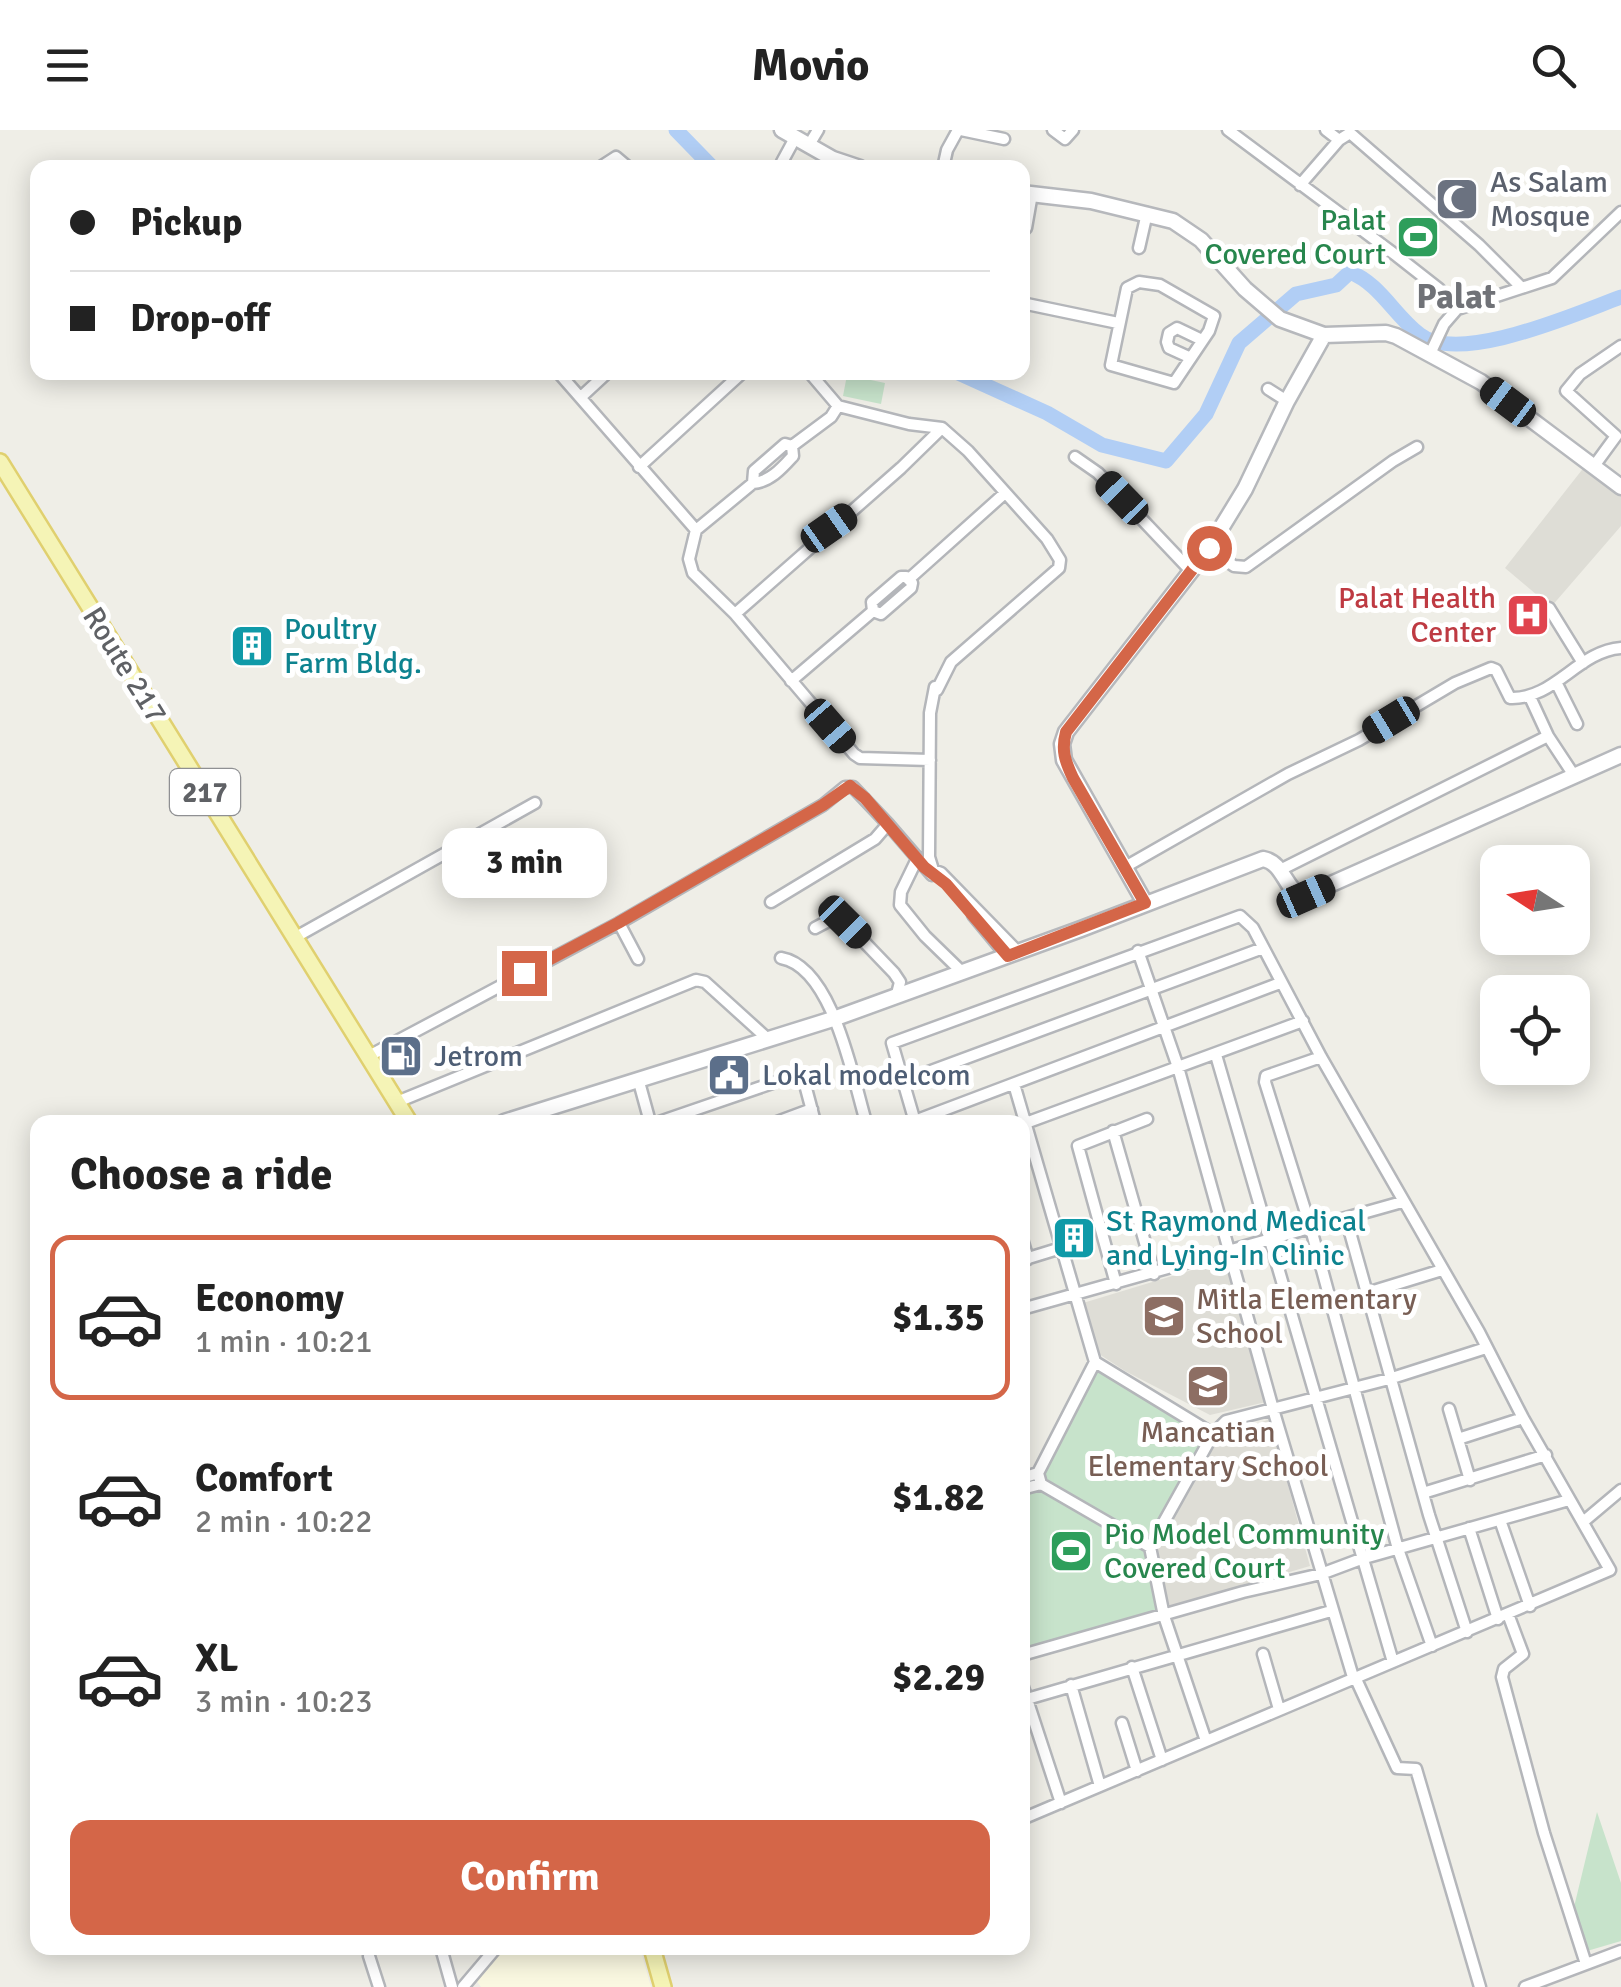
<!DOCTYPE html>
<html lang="en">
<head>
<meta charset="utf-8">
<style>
  body { margin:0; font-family:Signika,sans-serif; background:#f2f2f2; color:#222; height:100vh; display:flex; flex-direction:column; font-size:38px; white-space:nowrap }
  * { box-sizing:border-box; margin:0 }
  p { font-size:32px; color:#767676 }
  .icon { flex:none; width:55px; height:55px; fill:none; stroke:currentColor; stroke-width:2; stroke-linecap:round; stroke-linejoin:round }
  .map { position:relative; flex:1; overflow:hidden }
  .details { position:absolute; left:30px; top:985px; width:1000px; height:840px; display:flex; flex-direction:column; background:#fff; border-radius:20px; box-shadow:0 5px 25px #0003 }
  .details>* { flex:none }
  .hud { position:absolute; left:30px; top:30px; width:1000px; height:220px; border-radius:20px; box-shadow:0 5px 25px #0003; display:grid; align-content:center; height:220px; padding:0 40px; background:#fff }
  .needle { width:65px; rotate:282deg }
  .tools { position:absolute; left:1480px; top:715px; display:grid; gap:20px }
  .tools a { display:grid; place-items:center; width:110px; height:110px; border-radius:20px; background:#fff; box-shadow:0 5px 25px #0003; font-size:50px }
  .end { position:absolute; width:45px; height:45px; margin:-22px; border:12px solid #d46648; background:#fff; box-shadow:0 0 0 5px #fff }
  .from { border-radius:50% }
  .bubble { position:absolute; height:70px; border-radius:20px; background:#fff; box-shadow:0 5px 25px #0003; font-size:32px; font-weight:800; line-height:70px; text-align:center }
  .car { position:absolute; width:30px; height:60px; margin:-30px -15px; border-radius:12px; box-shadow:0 0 8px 2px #0007; background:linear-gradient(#222 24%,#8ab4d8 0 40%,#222 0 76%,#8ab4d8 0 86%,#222 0) }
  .hud b { display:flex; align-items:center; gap:35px; height:95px; font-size:38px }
  .hud b+b { border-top:2px solid #e0e0e0 }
  .hud i { width:25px; height:25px; background:#222 }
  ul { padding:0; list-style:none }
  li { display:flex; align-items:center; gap:30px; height:165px; margin:0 20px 15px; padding:0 20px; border:5px solid transparent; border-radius:20px }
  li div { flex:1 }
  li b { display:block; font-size:38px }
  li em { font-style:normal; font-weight:800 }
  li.current { border-color:#d46648 }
  li>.icon { width:90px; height:90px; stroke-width:1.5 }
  h2 { padding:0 40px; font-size:45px; line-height:120px }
  .cta { display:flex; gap:20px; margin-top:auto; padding:20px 40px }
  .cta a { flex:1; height:115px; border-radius:20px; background:#d46648; color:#fff; font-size:40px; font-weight:800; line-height:115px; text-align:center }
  header { display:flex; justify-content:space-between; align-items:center; height:130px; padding:0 40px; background:#fff; font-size:45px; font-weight:800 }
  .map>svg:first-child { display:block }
  .commercial { fill:#faf8e1 }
  .education { fill:#deddd6 }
  .green { fill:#c7e3cb }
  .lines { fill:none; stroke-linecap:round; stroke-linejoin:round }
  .river { stroke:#b1cef5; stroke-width:15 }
  .street-casing { stroke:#b4b6ba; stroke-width:15 }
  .secondary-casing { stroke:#b6b8bc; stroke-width:19 }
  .primary-casing { stroke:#e0d06f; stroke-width:20 }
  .street { stroke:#fff; stroke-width:10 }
  .secondary { stroke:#fff; stroke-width:14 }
  .primary { stroke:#f5f4b6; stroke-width:15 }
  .route { stroke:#d46648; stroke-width:12 }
  .labels { text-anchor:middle; stroke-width:10; stroke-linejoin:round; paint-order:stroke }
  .shield { fill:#fff; stroke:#8f9093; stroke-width:2.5 }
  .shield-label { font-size:28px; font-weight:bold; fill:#5f6165 }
  .worship-label { font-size:30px; fill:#5b616d; stroke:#fff; text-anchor:start }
  .leisure-label { font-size:30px; fill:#27864d; stroke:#fff; text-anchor:end }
  .health-label { font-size:30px; fill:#be3a42; stroke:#fff; text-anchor:end }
  .culture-label { font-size:30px; fill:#0d838f; stroke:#fff; text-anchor:start }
  .street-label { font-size:30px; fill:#5f6165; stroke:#fff }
  .service-label { font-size:30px; fill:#4e5e75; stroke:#fff; text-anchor:start }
  .education-label { font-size:30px; fill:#785e54; stroke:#fff; text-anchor:start }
  .quarter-label { font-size:35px; font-weight:bold; fill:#707277; stroke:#fff }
</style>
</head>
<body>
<header><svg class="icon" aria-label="menu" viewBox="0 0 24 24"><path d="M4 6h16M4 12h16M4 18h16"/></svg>Movio<svg class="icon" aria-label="search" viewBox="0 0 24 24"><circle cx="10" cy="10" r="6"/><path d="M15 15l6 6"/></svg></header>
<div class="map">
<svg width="1621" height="1857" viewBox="0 0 1621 1857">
  <rect width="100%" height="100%" fill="#efeee7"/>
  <!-- commercial -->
  <path class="commercial" d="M498,1818H640L651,1857H481L473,1846Z"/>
  <!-- education -->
  <path class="education" d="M1585,336L1621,364V396L1551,477L1505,438Z
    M1225,1130L1266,1272L1210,1285L1125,1241L1099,1224L1083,1173Z
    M1270,1289L1310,1436L1170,1477L1156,1428L1158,1414L1215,1314L1227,1305Z"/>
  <!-- green -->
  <path class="green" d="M847,245L885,253L881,274L843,266Z
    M1095,1232L1213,1304L1150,1417L1164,1486L1023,1525V1359L1041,1354L1038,1343Z
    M1597,1682L1621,1753V1811L1587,1821L1574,1777Z"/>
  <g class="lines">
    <!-- river -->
    <path class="river" d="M676,0L713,38
      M956,242L1047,283L1102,315L1166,331L1206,284L1239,213L1296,164L1336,155L1350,142C1380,154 1394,185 1419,204C1459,236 1577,183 1621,167"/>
    <!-- street casing -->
    <g class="street-casing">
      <path id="street" d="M961,0L1004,9
        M1053,0L1065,9L1073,0
        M1228,0L1397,126L1439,159L1457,179
        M1326,0L1339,10
        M809,15L818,0
        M782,32L795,8
        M599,38L616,27L629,38
        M943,38L947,20L958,0
        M1300,55L1339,10L1350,3L1479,115L1522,158
        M1026,98L1032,64
        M1139,118L1147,83
        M1139,152L1160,155L1214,186L1209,201L1174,253L1111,235L1127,158Z
        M1022,173L1118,193
        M1430,224L1444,194L1457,179L1552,148L1621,82
        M1191,228L1169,218L1167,212L1169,203L1177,198L1202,210
        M558,242L696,400
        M809,242L838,276L909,294L942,298L968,321L1047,409L1060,430L1059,438L951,532L937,560L935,557L930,583L929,727L933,740L941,743L1018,822
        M1268,259L1287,271
        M581,267L608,242
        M838,276L831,287L792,316L785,314L754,341L753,353L696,400L689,429L693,443L735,484L854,624L860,628L930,630
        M1075,327L1098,343L1191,441
        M1594,336L1616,306L1566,261L1580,244L1621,216
        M639,337L743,242
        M753,353C770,352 782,338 793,326L792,316
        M1209,418L1234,436L1246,437L1393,331L1417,317
        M909,449L1005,363
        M1549,478L1583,533
        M735,484L901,338L942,298
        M791,551L873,481L872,472L901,447H906L912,453L911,458L881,484L873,481
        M1556,552L1577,594
        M1530,567L1548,606L1575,647
        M917,729L901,762L900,775L925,806L962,842
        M1125,737L1288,644L1359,610L1455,553L1491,538L1496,540L1510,568C1554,570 1578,521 1621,518
        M1280,740L1548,606
        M771,772L875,709L888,694L932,745
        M973,785L1007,826
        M619,793L638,829
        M815,798L832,789L845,792L894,843L900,852L897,864
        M294,808L535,673
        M1138,821L1178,937L1273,1279L1353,1547
        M781,828C833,837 853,949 866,992
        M1216,925L1393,1532
        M367,927L619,793L823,675L845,657H853L888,694
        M1321,927L1266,946L1265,952L1311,1099L1398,1419L1432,1516
        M904,951L1263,818
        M639,952L650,992
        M1014,954L1095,1232L1213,1304
        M397,972L696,850L705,852L769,910
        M659,992L796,945L803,947L815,992
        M777,992L812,979
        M912,992L1280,853
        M915,992L892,913L1240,786L1253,798L1321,927L1479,1202L1523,1288L1610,1440L1022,1689
        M1023,994L1303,891
        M1113,1001L1154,1144
        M1346,1088L1429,1385L1467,1502
        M1022,1109L1028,1129
        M1022,1130L1061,1118
        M1116,1154L1078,1016L1147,989
        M1367,1163L1442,1140
        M1022,1179L1402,1072
        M1095,1232L1038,1343L1041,1354L1150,1417
        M1449,1279L1470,1350
        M1458,1309L1523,1288
        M1022,1348L1038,1343
        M1022,1359L1041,1354
        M1423,1363L1546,1325
        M1500,1390L1530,1476
        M1583,1392L1621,1360
        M1469,1398L1498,1489
        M1508,1484L1523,1524L1504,1539L1502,1547L1544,1703L1586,1834
        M1263,1524L1279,1579
        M1022,1525L1243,1462L1321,1444L1361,1429L1569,1370
        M1132,1537L1162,1630
        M1355,1547L1397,1638L1416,1639L1480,1857
        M1022,1554L1061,1673
        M1071,1555L1100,1656
        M1027,1569L1331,1481
        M1122,1593L1137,1641
        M1206,1611L1164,1486L1150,1417L1213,1304L1226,1291L1389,1249L1486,1218
        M441,1818L452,1857
        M369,1826L379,1857
        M463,1857L496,1818
        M1525,1857L1621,1821"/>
    </g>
    <!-- secondary casing -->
    <g class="secondary-casing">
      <path id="secondary" d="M782,0L833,29L860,38
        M1022,63L1091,71L1173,91L1201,110L1245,159L1280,189L1324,205L1386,203L1396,206L1481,252L1621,357
        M1145,773L1064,630L1062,614L1066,602L1209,418L1245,359L1287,271L1324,205
        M504,992L836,888L1081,799L1263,729C1284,733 1284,758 1302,767L1621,625"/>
    </g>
    <!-- primary casing -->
    <g class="primary-casing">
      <path id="primary" d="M0,332L409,992
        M652,1818L663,1857"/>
    </g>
    <!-- street -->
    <use href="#street" class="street"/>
    <!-- secondary -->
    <use href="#secondary" class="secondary"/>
    <!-- primary -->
    <use href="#primary" class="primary"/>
  </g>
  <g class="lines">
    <!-- route -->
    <path class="route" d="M524,843L618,793L823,675L850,656L865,668L924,737L946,754L1008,826L1145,773L1073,648C1065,631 1061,620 1066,602L1209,418"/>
  </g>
  <!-- icons -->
  <defs>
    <g id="mosque-square" transform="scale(2.25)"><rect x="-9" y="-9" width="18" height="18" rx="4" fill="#6b7280" stroke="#fff"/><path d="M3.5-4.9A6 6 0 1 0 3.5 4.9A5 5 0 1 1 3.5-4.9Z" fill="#fff"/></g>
    <g id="stadium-square" transform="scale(2.25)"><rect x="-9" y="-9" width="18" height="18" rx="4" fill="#2e9e5b" stroke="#fff"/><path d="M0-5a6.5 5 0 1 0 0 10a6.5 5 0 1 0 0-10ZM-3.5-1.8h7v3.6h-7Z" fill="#fff"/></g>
    <g id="hospital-square" transform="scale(2.25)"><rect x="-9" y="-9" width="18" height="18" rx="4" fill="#e0444e" stroke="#fff"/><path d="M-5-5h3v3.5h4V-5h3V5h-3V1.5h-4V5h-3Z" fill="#fff"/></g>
    <g id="building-square" transform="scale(2.25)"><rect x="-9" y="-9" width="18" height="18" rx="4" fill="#0f9aa8" stroke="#fff"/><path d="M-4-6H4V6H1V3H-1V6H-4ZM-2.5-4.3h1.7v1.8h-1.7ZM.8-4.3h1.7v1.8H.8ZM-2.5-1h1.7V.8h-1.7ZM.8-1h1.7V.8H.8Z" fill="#fff"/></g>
    <g id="fuel-square" transform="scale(2.25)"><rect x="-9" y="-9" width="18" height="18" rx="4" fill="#5c6f8a" stroke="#fff"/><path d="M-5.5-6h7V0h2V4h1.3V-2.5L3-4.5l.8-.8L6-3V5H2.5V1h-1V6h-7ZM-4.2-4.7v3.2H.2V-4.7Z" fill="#fff"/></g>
    <g id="civic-square" transform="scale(2.25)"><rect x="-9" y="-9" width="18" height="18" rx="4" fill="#5c6f8a" stroke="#fff"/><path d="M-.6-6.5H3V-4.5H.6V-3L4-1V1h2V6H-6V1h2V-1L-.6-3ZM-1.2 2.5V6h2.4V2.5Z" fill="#fff"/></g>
    <g id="school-square" transform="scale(2.25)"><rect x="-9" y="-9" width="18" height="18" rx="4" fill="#8d6e63" stroke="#fff"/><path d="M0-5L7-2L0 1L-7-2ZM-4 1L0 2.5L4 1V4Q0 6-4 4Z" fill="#fff"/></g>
  </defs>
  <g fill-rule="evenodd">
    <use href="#mosque-square" x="1457" y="69"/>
    <use href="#stadium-square" x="1418" y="107"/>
    <use href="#hospital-square" x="1528" y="485"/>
    <use href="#building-square" x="252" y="516"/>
    <use href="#fuel-square" x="401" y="926"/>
    <use href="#civic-square" x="729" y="945"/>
    <use href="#building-square" x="1074" y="1108"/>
    <use href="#school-square" x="1164" y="1186"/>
    <use href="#school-square" x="1208" y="1256"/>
    <use href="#stadium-square" x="1071" y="1421"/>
  </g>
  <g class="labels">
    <!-- shield labels -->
    <rect class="shield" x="170" y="639" width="70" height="46" rx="8"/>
    <g class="shield-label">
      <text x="205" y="672">217</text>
    </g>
    <!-- worship labels -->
    <g class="worship-label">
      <text x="1490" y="62">As Salam<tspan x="1490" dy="34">Mosque</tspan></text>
    </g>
    <!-- leisure labels -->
    <g class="leisure-label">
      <text x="1386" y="100">Palat<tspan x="1386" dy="34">Covered Court</tspan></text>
      <text x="1104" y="1414" text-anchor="start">Pio Model Community<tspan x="1104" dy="34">Covered Court</tspan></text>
    </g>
    <!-- health labels -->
    <g class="health-label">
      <text x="1496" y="478">Palat Health<tspan x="1496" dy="34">Center</tspan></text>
    </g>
    <!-- culture labels -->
    <g class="culture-label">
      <text x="284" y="509">Poultry<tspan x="284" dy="34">Farm Bldg.</tspan></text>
      <text x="1106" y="1101">St Raymond Medical<tspan x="1106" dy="34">and Lying-In Clinic</tspan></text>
    </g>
    <!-- street labels -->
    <g class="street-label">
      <text transform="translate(125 535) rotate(58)" y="10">Route 217</text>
    </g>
    <!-- service labels -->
    <g class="service-label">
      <text x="434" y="936">Jetrom</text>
      <text x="762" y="955">Lokal modelcom</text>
    </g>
    <!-- education labels -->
    <g class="education-label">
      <text x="1196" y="1179">Mitla Elementary<tspan x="1196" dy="34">School</tspan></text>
      <text x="1208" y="1312" text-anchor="middle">Mancatian<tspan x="1208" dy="34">Elementary School</tspan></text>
    </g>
    <!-- quarter labels -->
    <g class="quarter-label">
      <text x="1456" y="178">Palat</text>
    </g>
  </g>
</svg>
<div class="tools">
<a><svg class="needle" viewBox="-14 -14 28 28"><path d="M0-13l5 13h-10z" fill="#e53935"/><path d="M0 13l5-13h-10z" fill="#767676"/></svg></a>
<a><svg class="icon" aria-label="locate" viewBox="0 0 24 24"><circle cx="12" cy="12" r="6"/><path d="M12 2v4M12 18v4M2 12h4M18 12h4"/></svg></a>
</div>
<i class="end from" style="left:1209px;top:418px"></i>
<i class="end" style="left:524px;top:843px"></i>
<div class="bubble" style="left:442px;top:698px;width:165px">3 min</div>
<i class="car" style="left:1508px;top:272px;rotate:307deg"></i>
<i class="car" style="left:1122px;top:368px;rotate:316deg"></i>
<i class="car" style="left:829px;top:398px;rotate:55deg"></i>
<i class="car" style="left:1391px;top:590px;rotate:239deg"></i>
<i class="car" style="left:830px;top:596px;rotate:139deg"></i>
<i class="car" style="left:1306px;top:766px;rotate:66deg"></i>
<i class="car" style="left:845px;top:792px;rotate:135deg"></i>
<div class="hud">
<b><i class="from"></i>Pickup</b>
<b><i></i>Drop-off</b>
</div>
<section class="details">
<h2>Choose a ride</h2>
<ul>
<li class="current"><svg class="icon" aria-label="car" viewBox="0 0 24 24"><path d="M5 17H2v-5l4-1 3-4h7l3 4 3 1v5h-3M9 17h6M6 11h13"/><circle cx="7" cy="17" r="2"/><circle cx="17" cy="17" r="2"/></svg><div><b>Economy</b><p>1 min · 10:21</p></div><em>$1.35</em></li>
<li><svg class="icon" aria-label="car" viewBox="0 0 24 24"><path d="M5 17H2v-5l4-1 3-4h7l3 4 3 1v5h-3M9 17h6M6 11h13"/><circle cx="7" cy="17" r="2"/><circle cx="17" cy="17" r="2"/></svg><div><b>Comfort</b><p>2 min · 10:22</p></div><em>$1.82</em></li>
<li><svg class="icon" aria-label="car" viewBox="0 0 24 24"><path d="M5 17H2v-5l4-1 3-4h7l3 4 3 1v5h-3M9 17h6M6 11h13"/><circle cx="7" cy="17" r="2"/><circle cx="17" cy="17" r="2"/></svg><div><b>XL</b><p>3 min · 10:23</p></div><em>$2.29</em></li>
</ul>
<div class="cta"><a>Confirm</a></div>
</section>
</div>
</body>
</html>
